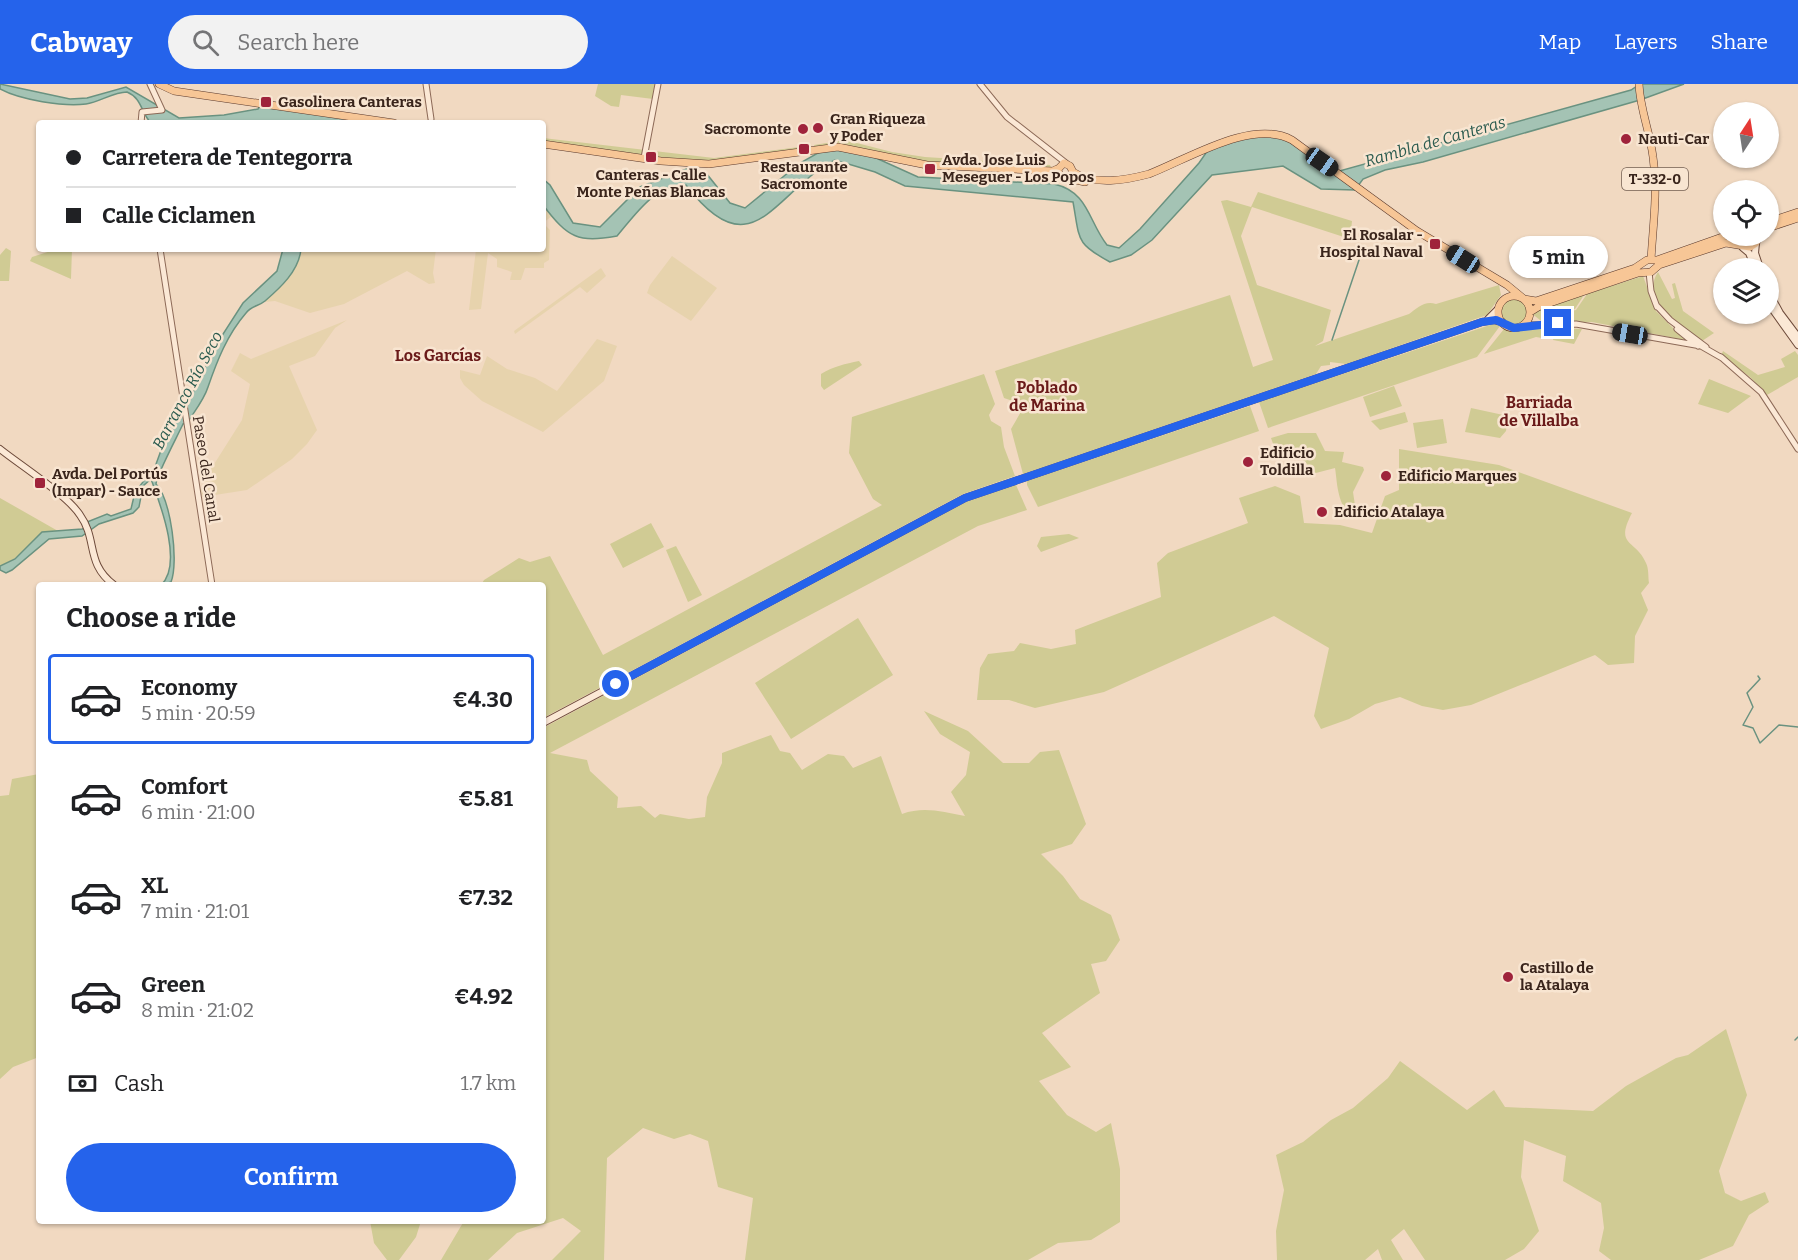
<!DOCTYPE html>
<html lang="en">
<head>
<meta charset="utf-8">
<style>
  body { margin:0; font-family:Bitter,serif; background:#f2f2f2; color:#202124; height:100vh; display:flex; flex-direction:column; font-size:22px; white-space:nowrap }
  * { box-sizing:border-box; margin:0 }
  p { font-size:20px; color:#757577 }
  .icon { flex:none; width:33px; height:33px; fill:none; stroke:currentColor; stroke-width:2; stroke-linecap:round; stroke-linejoin:round }
  .map { position:relative; flex:1; overflow:hidden }
  .details { position:absolute; left:36px; top:498px; width:510px; height:642px; display:flex; flex-direction:column; background:#fff; border-radius:6px; box-shadow:0 2px 4px #0004 }
  .details>* { flex:none }
  .top-card { position:absolute; left:36px; top:36px; width:510px; height:132px; border-radius:6px; box-shadow:0 2px 4px #0004; display:grid; align-content:center; height:132px; padding:0 30px; background:#fff }
  .needle { width:39px; rotate:12deg }
  .buttons { position:absolute; left:1713px; top:18px; display:grid; gap:12px }
  .buttons a { display:grid; place-items:center; width:66px; height:66px; border-radius:50%; background:#fff; box-shadow:0 2px 4px #0004; font-size:30px }
  .end { position:absolute; width:27px; height:27px; margin:-14px; border:8px solid #2563eb; background:#fff; box-shadow:0 0 0 3px #fff }
  .from { border-radius:50% }
  .bubble { position:absolute; height:42px; border-radius:21px; background:#fff; box-shadow:0 2px 4px #0004; font-size:20px; font-weight:700; line-height:42px; text-align:center }
  .car { position:absolute; width:18px; height:36px; margin:-18px -9px; border-radius:8px; box-shadow:0 0 4px 2px #0007; background:linear-gradient(#222 24%,#8ab4d8 0 40%,#222 0 76%,#8ab4d8 0 86%,#222 0) }
  .top-card b { display:flex; align-items:center; gap:21px; height:57px; font-size:22px }
  .top-card b+b { border-top:2px solid #e0e0e0 }
  .top-card i { width:15px; height:15px; background:#202124 }
  ul { padding:0; list-style:none }
  li { display:flex; align-items:center; gap:18px; height:90px; margin:0 12px 9px; padding:0 18px; border:3px solid transparent; border-radius:6px }
  li div { flex:1 }
  li b { display:block; font-size:22px }
  li em { font-style:normal; font-weight:700 }
  li.active { border-color:#2563eb }
  li>.icon { width:54px; height:54px; stroke-width:1.5 }
  h2 { padding:0 30px; font-size:27px; line-height:72px }
  .pay { display:flex; align-items:center; gap:15px; height:66px; padding:0 30px; font-size:22px }
  .pay p { margin-inline-start:auto }
  .cta { display:flex; gap:12px; margin-top:auto; padding:12px 30px }
  .cta a { flex:1; height:69px; border-radius:36px; background:#2563eb; color:#fff; font-size:24px; font-weight:700; line-height:69px; text-align:center }
  header { display:flex; align-items:center; gap:36px; box-sizing:border-box; height:84px; padding:0 30px; background:#2563eb; color:#fff }
  header strong { font-size:28px }
  nav { display:flex; gap:33px; margin-inline-start:auto; font-size:21px }
  .search { width:420px; height:54px; background:#f2f2f2; display:flex; align-items:center; gap:15px; box-sizing:border-box; padding:0 21px; border-radius:33px; color:#757577; font-size:22px }
  .map>svg:first-child { display:block }
  .farmland { fill:#e7d3ad }
  .green { fill:#d0cb94 }
  .water { fill:#a4c3b4; stroke:#6a9280; stroke-width:1.5 }
  .lines { fill:none; stroke-linecap:round; stroke-linejoin:round }
  .stream { stroke:#6a9280; stroke-width:1.5 }
  .tertiary-casing { stroke:#8c6957; stroke-width:7 }
  .secondary-casing { stroke:#6d4a3a; stroke-width:8 }
  .primary-casing { stroke:#59382c; stroke-width:8 }
  .tertiary { stroke:#fbe8d5; stroke-width:5 }
  .secondary { stroke:#fbe8d5; stroke-width:6 }
  .primary { stroke:#f7c696; stroke-width:7 }
  .route { stroke:#2563eb; stroke-width:8 }
  .poi-dot { fill:#9f233b; stroke:#f8e5d1; stroke-width:2 }
  .labels { text-anchor:middle; stroke-width:5; stroke-linejoin:round; paint-order:stroke }
  .shield { fill:#f8e5d1; stroke:#735f52; stroke-width:1.5 }
  .shield-label { font-size:14px; font-weight:bold; fill:#3a251c }
  .poi-label { font-size:15px; font-weight:bold; fill:#3a251c; stroke:#f8e5d1; text-anchor:start }
  .street-label { font-size:15px; fill:#3a251c; stroke:#f8e5d1 }
  .water-label { font-size:16px; font-style:italic; fill:#2b5b4f; stroke:#f8e5d1 }
  .neighbourhood-label { font-size:16px; font-weight:bold; fill:#6a1a19; stroke:#f8e5d1 }
</style>
</head>
<body>
<header>
<strong>Cabway</strong>
<div class="search"><svg class="icon" aria-label="search" viewBox="0 0 24 24"><circle cx="10" cy="10" r="6"/><path d="M15 15l6 6"/></svg>Search here</div>
<nav><a>Map</a><a>Layers</a><a>Share</a></nav>
</header>
<div class="map">
<svg width="1798" height="1176" viewBox="0 0 1798 1176">
  <rect width="100%" height="100%" fill="#f1d9c1"/>
  <!-- farmland -->
  <path class="farmland" d="M543,121L552,132L543,139L550,146L549,176L544,179V184H525L521,196H510L512,188L497,183V175L488,169L481,225L469,226L476,165H543Z
    M301,165H436L433,189L435,199L429,200L407,187L344,220L310,229L275,217L264,218L292,188Z
    M672,172L717,204L691,237L647,209L650,201Z
    M601,184L606,192L587,209L580,203L515,250L514,247Z
    M347,236L335,244L315,272L289,282L317,346L307,360L292,375L247,406L202,413L201,406L211,385L242,336L250,300L231,287L240,269L251,275Z
    M597,255L617,262L604,297L543,348L482,317L464,301L460,294V286L480,291L487,272L507,285L535,294L557,307Z"/>
  <!-- green -->
  <path class="green" d="M598,0H656L653,15L621,11L619,23L611,22L595,12Z
    M543,54L714,74L807,62V67L709,80L543,60Z
    M845,56L892,68L925,73L1050,81L1052,86L944,82L815,66L814,61Z
    M1258,108L1352,137L1350,155L1252,123L1241,152L1257,201L1331,226L1323,257L1315,262L1409,230C1417,224 1425,216 1436,220L1499,201L1501,211L1487,231L1346,280L1330,278V281L1321,282L1316,290L1023,390L1011,345L1022,326L1019,319L1004,314L995,287L1230,211L1253,283L1273,276L1221,117L1227,116L1251,123Z
    M6,164L11,167L9,197H0V171Z
    M57,165H72L71,195L30,177L32,173Z
    M1658,188L1672,215L1675,214L1672,200L1675,199L1683,227L1714,249L1702,257C1681,243 1639,217 1658,188Z
    M1643,192L1656,227L1685,256L1592,238L1558,239L1561,229L1576,226L1587,210Z
    M1584,211L1575,225L1560,229L1557,239L1540,236L1531,229L1523,241L1511,244C1497,238 1492,218 1510,212C1519,210 1524,217 1532,218C1549,219 1568,213 1584,211Z
    M1493,240L1500,242L1477,273L1268,344L1259,318Z
    M1545,242L1542,254L1536,253L1484,270L1504,245L1513,247Z
    M1556,243L1558,244L1582,245L1574,260L1553,256Z
    M1723,267L1758,291L1785,283L1781,275L1795,267L1798,271V293L1767,311L1750,293L1721,272Z
    M859,277L862,281L824,306L821,302V290C834,282 845,280 859,277Z
    M984,290L995,320L989,331L991,337L1001,343L1004,363L1015,392L963,410L543,634V501H481L484,496L519,474L530,478L550,472L603,571L882,421L873,415L849,369L852,333Z
    M1709,295L1751,312L1728,329L1698,320Z
    M1394,302L1402,322L1370,333L1363,313Z
    M1250,322L1259,347L1038,423L1027,401V397Z
    M1471,324L1508,332L1506,347L1500,354L1465,348Z
    M1405,328L1408,338L1380,346L1371,337Z
    M1443,335L1447,359L1417,364L1413,339Z
    M1288,349H1316L1325,367L1344,368L1342,378L1363,383L1364,386L1353,408L1356,428L1350,429C1337,421 1337,395 1335,384L1312,390C1306,372 1294,370 1277,371L1271,354Z
    M1399,365L1499,381L1632,429C1614,463 1636,455 1646,479C1649,485 1648,493 1649,499L1641,509L1648,526L1635,552L1634,579L1608,581L1595,571L1471,621L1443,626L1422,622L1400,613L1375,620L1349,635L1321,645L1314,632L1329,564L1274,532L1104,608L1035,624L1009,616H977L980,584L988,570L1014,567L1020,559L1051,565L1076,560L1075,546L1161,513L1157,479L1168,469L1248,439L1239,414L1275,402L1300,412L1304,439L1340,441L1372,449L1385,412L1399,406Z
    M1016,401L1027,426L978,442L550,669L587,676L590,687L618,713L617,724L641,722L655,734L660,730L689,735L705,733L707,713L722,679V669L771,651L780,667L790,669L802,686L828,670L844,672L853,684L881,672L902,730C924,722 943,728 965,732L951,708L966,691L970,668L940,650L924,627L968,647L1003,679H1029L1040,668L1059,666L1086,740L1072,760L1041,770L1063,792L1080,815L1111,831L1120,856L1106,877L1091,880L1100,909L1042,949L1071,983L1039,997L1067,1031L1096,1048L1111,1039L1120,1085V1138L1091,1156L1058,1159L1028,1176H745L753,1114L718,1103L708,1057L690,1050L674,1055L643,1044L607,1074L604,1176H552L581,1147L563,1134L517,1149L488,1176H441L464,1137H543V644L966,418Z
    M0,414L58,447H51L3,483L0,482Z
    M651,439L664,463L623,484L610,460Z
    M1069,450L1079,454L1041,468L1037,462L1041,453Z
    M676,462L702,511L688,518L666,466Z
    M858,534L893,591L791,655L755,599Z
    M39,690V973L13,983L0,995V712L9,711L12,695Z
    M1726,945L1747,1011L1719,1087L1725,1109L1741,1117L1765,1108L1769,1118L1749,1131L1733,1162L1699,1176H1611L1599,1167L1604,1144L1601,1119L1563,1097L1566,1072L1524,1056L1521,1093L1539,1147L1524,1165L1505,1176H1425L1404,1145L1391,1156L1403,1176H1382L1378,1165L1365,1176H1277L1276,1147L1284,1106L1276,1071L1303,1058L1331,1036L1353,1024L1388,994L1400,977L1467,1026L1494,1006L1505,1023L1593,1027L1626,1002L1676,974L1688,971Z
    M370,1137H421L416,1153L399,1176H387L374,1159Z"/>
  <!-- water -->
  <path class="water" d="M0,0L70,15L87,14L126,3L179,34L224,31L258,25L260,22L348,34L361,39H280L273,37L151,39C141,29 142,14 127,8C113,8 100,18 86,20C64,23 20,16 0,5Z
    M1640,0H1684L1640,16L1423,78L1385,86L1363,95L1355,106L1321,105L1283,82L1212,91L1152,156L1131,171L1110,178C1075,159 1080,156 1073,118L905,102L875,88L835,76C774,107 753,189 686,101C655,100 635,131 617,152C578,159 568,154 543,121V95L550,101L573,139L600,143L640,103L689,84L706,89L730,119L745,124L800,79L825,65L865,69L918,93L1054,100C1089,108 1088,137 1107,161L1119,164L1140,145L1199,79L1208,66L1231,56L1276,49L1336,88L1631,6Z
    M283,165H301C299,187 280,204 265,217C259,222 251,222 246,229C227,251 217,277 208,303C204,316 194,328 187,339L183,340C178,351 156,392 156,400C171,416 179,478 171,498L161,501C184,480 159,417 151,395L143,402L139,423L133,429L99,440L82,452L49,455L12,486L6,489L0,486V482L15,475L42,448L82,445L86,444L87,438L107,430L111,432L131,425L135,408L155,383L172,336L185,325L214,264L243,219L277,187Z"/>
  <g class="lines">
    <!-- stream -->
    <path class="stream" d="M1332,256L1359,176
      M1758,592L1760,595L1747,609L1753,623L1743,641L1753,644L1760,659L1779,641L1798,643
      M1795,956L1798,953"/>
    <!-- tertiary casing -->
    <g class="tertiary-casing">
      <path id="tertiary" d="M426,0L431,35
        M980,0L1007,33L1066,79
        M141,39L142,28L162,26L150,0
        M644,74L658,0
        M160,165L212,501
        M1649,188L1651,207L1657,223
        M1657,222L1670,236L1706,263
        M1523,241L1576,240L1701,262L1722,274
        M1677,245L1698,262
        M1721,273L1761,308L1798,365"/>
    </g>
    <!-- secondary casing -->
    <g class="secondary-casing">
      <path id="secondary" d="M1756,159L1755,169L1760,184
        M1743,164L1749,169L1755,184
        M1768,207L1780,229L1798,253
        M1768,219L1798,261
        M1488,235L1498,225
        M0,365C20,381 67,411 80,431C98,456 85,479 114,501
        M543,639L965,414L1482,238L1494,236L1502,238"/>
    </g>
    <!-- primary casing -->
    <g class="primary-casing">
      <path id="primary" d="M159,0L174,7L394,39
        M1639,0C1640,25 1650,48 1653,73C1658,108 1653,141 1651,176
        M543,60L661,77L709,80L838,63L927,81L1053,87L1057,85
        M1058,92L1085,98
        M1061,92L1057,86L1064,79L1070,82L1073,88C1095,102 1126,96 1149,90C1188,75 1252,34 1292,56L1417,147L1507,201L1524,215
        M1768,138L1798,128
        M1768,144L1798,134
        M1498 228a16 16 0 1 1 32 0a16 16 0 1 1-32 0Z
        M1524,215L1536,217L1635,184L1647,176H1657L1725,152
        M1530,228L1538,223L1638,189L1651,188L1659,181L1726,159L1750,163L1756,159L1759,152"/>
    </g>
    <!-- tertiary -->
    <use href="#tertiary" class="tertiary"/>
    <!-- secondary -->
    <use href="#secondary" class="secondary"/>
    <!-- primary -->
    <use href="#primary" class="primary"/>
  </g>
  <g class="lines">
    <!-- route -->
    <path class="route" d="M616,600L965,414L1482,238L1496,236L1514,244L1558,239"/>
  </g>
  <!-- markers -->
  <g class="poi-dot">
    <rect x="260" y="12" width="12" height="12" rx="3"/>
    <circle cx="818" cy="44" r="6"/>
    <circle cx="803" cy="45" r="6"/>
    <circle cx="1626" cy="55" r="6"/>
    <rect x="798" y="59" width="12" height="12" rx="3"/>
    <rect x="645" y="67" width="12" height="12" rx="3"/>
    <rect x="924" y="79" width="12" height="12" rx="3"/>
    <rect x="1429" y="154" width="12" height="12" rx="3"/>
    <circle cx="1248" cy="378" r="6"/>
    <circle cx="1386" cy="392" r="6"/>
    <rect x="34" y="393" width="12" height="12" rx="3"/>
    <circle cx="1322" cy="428" r="6"/>
    <circle cx="1508" cy="893" r="6"/>
  </g>
  <g class="labels">
    <!-- shield labels -->
    <rect class="shield" x="1622" y="84" width="66" height="22" rx="4.5"/>
    <g class="shield-label">
      <text x="1655" y="100">T-332-0</text>
    </g>
    <!-- poi labels -->
    <g class="poi-label">
      <text x="278" y="23">Gasolinera Canteras</text>
      <text x="830" y="40">Gran Riqueza<tspan x="830" dy="17">y Poder</tspan></text>
      <text x="791" y="50" text-anchor="end">Sacromonte</text>
      <text x="1638" y="60">Nauti-Car</text>
      <text x="942" y="81">Avda. Jose Luis<tspan x="942" dy="17">Meseguer - Los Popos</tspan></text>
      <text x="804" y="88" text-anchor="middle">Restaurante<tspan x="804" dy="17">Sacromonte</tspan></text>
      <text x="651" y="96" text-anchor="middle">Canteras - Calle<tspan x="651" dy="17">Monte Peñas Blancas</tspan></text>
      <text x="1423" y="156" text-anchor="end">El Rosalar -<tspan x="1423" dy="17">Hospital Naval</tspan></text>
      <text x="1260" y="374">Edificio<tspan x="1260" dy="17">Toldilla</tspan></text>
      <text x="52" y="395">Avda. Del Portús<tspan x="52" dy="17">(Impar) - Sauce</tspan></text>
      <text x="1398" y="397">Edificio Marques</text>
      <text x="1334" y="433">Edificio Atalaya</text>
      <text x="1520" y="889">Castillo de<tspan x="1520" dy="17">la Atalaya</tspan></text>
    </g>
    <!-- street labels -->
    <g class="street-label">
      <text transform="translate(206 385) rotate(81)" y="5">Paseo del Canal</text>
    </g>
    <!-- water labels -->
    <g class="water-label">
      <text transform="translate(1435 57) rotate(-16)" y="6">Rambla de Canteras</text>
      <text transform="translate(187 306) rotate(-62)" y="6">Barranco Río Seco</text>
    </g>
    <!-- neighbourhood labels -->
    <g class="neighbourhood-label">
      <text x="438" y="277">Los Garcías</text>
      <text x="1047" y="309">Poblado<tspan x="1047" dy="18">de Marina</tspan></text>
      <text x="1539" y="324">Barriada<tspan x="1539" dy="18">de Villalba</tspan></text>
    </g>
  </g>
</svg>
<div class="buttons">
<a><svg class="needle" viewBox="-14 -14 28 28"><path d="M0-13l5 13h-10z" fill="#e53935"/><path d="M0 13l5-13h-10z" fill="#757577"/></svg></a>
<a><svg class="icon" aria-label="locate" viewBox="0 0 24 24"><circle cx="12" cy="12" r="6"/><path d="M12 2v4M12 18v4M2 12h4M18 12h4"/></svg></a>
<a><svg class="icon" aria-label="layers" viewBox="0 0 24 24"><path d="M12 4l9 5-9 5-9-5zM3 14l9 5 9-5"/></svg></a>
</div>
<i class="end from" style="left:616px;top:600px"></i>
<i class="end" style="left:1558px;top:239px"></i>
<div class="bubble" style="left:1509px;top:152px;width:99px">5 min</div>
<i class="car" style="left:1322px;top:78px;rotate:125deg"></i>
<i class="car" style="left:1463px;top:175px;rotate:302deg"></i>
<i class="car" style="left:1630px;top:250px;rotate:280deg"></i>
<div class="top-card">
<b><i class="from"></i>Carretera de Tentegorra</b>
<b><i></i>Calle Ciclamen</b>
</div>
<section class="details">
<h2>Choose a ride</h2>
<ul>
<li class="active"><svg class="icon" aria-label="car" viewBox="0 0 24 24"><path d="M5 17H2v-5l4-1 3-4h7l3 4 3 1v5h-3M9 17h6M6 11h13"/><circle cx="7" cy="17" r="2"/><circle cx="17" cy="17" r="2"/></svg><div><b>Economy</b><p>5 min · 20:59</p></div><em>€4.30</em></li>
<li><svg class="icon" aria-label="car" viewBox="0 0 24 24"><path d="M5 17H2v-5l4-1 3-4h7l3 4 3 1v5h-3M9 17h6M6 11h13"/><circle cx="7" cy="17" r="2"/><circle cx="17" cy="17" r="2"/></svg><div><b>Comfort</b><p>6 min · 21:00</p></div><em>€5.81</em></li>
<li><svg class="icon" aria-label="car" viewBox="0 0 24 24"><path d="M5 17H2v-5l4-1 3-4h7l3 4 3 1v5h-3M9 17h6M6 11h13"/><circle cx="7" cy="17" r="2"/><circle cx="17" cy="17" r="2"/></svg><div><b>XL</b><p>7 min · 21:01</p></div><em>€7.32</em></li>
<li><svg class="icon" aria-label="car" viewBox="0 0 24 24"><path d="M5 17H2v-5l4-1 3-4h7l3 4 3 1v5h-3M9 17h6M6 11h13"/><circle cx="7" cy="17" r="2"/><circle cx="17" cy="17" r="2"/></svg><div><b>Green</b><p>8 min · 21:02</p></div><em>€4.92</em></li>
</ul>
<div class="pay"><svg class="icon" aria-label="cash" viewBox="0 0 24 24"><path d="M3 7h18v10H3z"/><circle cx="12" cy="12" r="2"/></svg>Cash<p>1.7 km</p></div>
<div class="cta"><a>Confirm</a></div>
</section>
</div>
</body>
</html>
